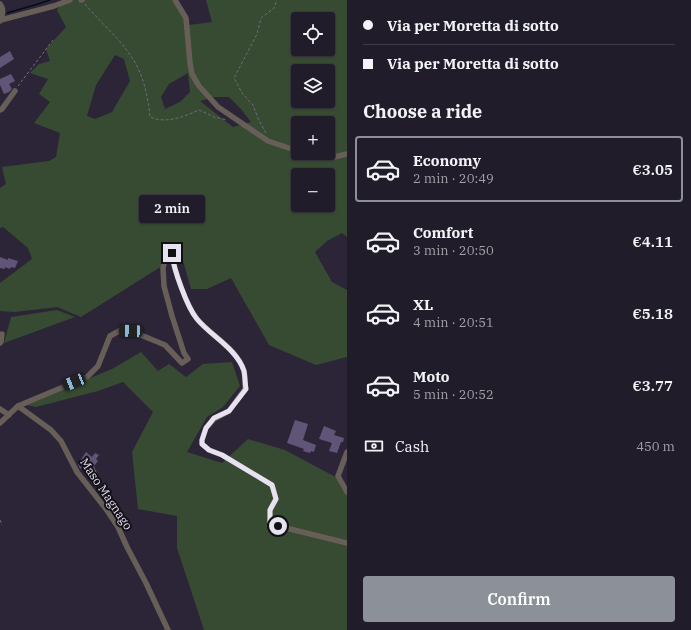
<!DOCTYPE html>
<html lang="en">
<head>
<meta charset="utf-8">
<style>
  body { margin:0; font-family:"IBM Plex Serif",serif; background:#2d2935; color:#f1f3f6; height:100vh; display:flex; flex-direction:column; font-size:15px; white-space:nowrap }
  * { box-sizing:border-box; margin:0 }
  p { font-size:13px; color:#a2a1a8 }
  .icon { flex:none; width:22px; height:22px; fill:none; stroke:currentColor; stroke-width:2; stroke-linecap:round; stroke-linejoin:round }
  .map { position:relative; flex:1; overflow:hidden }
  .details { display:flex; flex-direction:column; background:#211c29; width:344px }
  .details>* { flex:none }
  .top-card { display:grid; align-content:center; height:88px; padding:0 16px; background:#211c29 }
  .buttons { position:absolute; left:291px; top:12px; display:grid; gap:8px }
  .buttons a { display:grid; place-items:center; width:44px; height:44px; border-radius:4px; background:#211c29; box-shadow:0 1px 3px #0004,0 0 0 1px #3e3a46; font-size:20px }
  .end { position:absolute; width:18px; height:18px; margin:-9px; border:5px solid #e6e2ef; background:#111; box-shadow:0 0 0 2px #111 }
  .from { border-radius:50% }
  .bubble { position:absolute; height:28px; border-radius:4px; background:#211c29; box-shadow:0 1px 3px #0004,0 0 0 1px #3e3a46; font-size:13px; font-weight:600; line-height:28px; text-align:center }
  .car { position:absolute; width:12px; height:24px; margin:-12px -6px; border-radius:5px; box-shadow:0 0 3px 1px #0007; background:linear-gradient(#222 24%,#8ab4d8 0 40%,#222 0 76%,#8ab4d8 0 86%,#222 0) }
  .top-card b { display:flex; align-items:center; gap:14px; height:38px; font-size:15px }
  .top-card b+b { border-top:1px solid #3e3a46 }
  .top-card i { width:10px; height:10px; background:#f1f3f6 }
  ul { padding:0; list-style:none }
  li { display:flex; align-items:center; gap:12px; height:66px; margin:0 8px 6px; padding:0 8px; border:2px solid transparent; border-radius:4px }
  li div { flex:1 }
  li b { display:block; font-size:15px }
  li em { font-style:normal; font-weight:600 }
  li.current { border-color:#8c9099 }
  li>.icon { width:36px; height:36px; stroke-width:1.5 }
  h2 { padding:0 16px; font-size:18px; line-height:48px }
  .pay { display:flex; align-items:center; gap:10px; height:44px; padding:0 16px; font-size:15px }
  .pay p { margin-inline-start:auto }
  .cta { display:flex; gap:8px; margin-top:auto; padding:8px 16px }
  .cta a { flex:1; height:46px; border-radius:4px; background:#8c9099; color:#fff; font-size:16px; font-weight:600; line-height:46px; text-align:center }
  main { display:flex; flex:1; min-height:0 }
  .map>svg:first-child { display:block }
  .green { fill:#364b32; fill-rule:evenodd }
  .lines { fill:none; stroke-linecap:round; stroke-linejoin:round }
  .stream { stroke:#000f1a; stroke-width:1.5 }
  .building { fill:#615577 }
  .path { stroke:#706a7a; stroke-width:1; stroke-dasharray:3 2; stroke-linecap:butt }
  .minor { stroke:#675e58; stroke-width:5.5 }
  .route { stroke:#e6e2ef; stroke-width:5 }
  .labels { text-anchor:middle; stroke-width:4; stroke-linejoin:round; paint-order:stroke }
  .street-label { font-size:12px; fill:#e6e2ef; stroke:#131018 }
</style>
</head>
<body>
<main>
<div class="map">
<svg width="347" height="630" viewBox="0 0 347 630">
  <rect width="100%" height="100%" fill="#2c2537"/>
  <!-- green -->
  <path class="green" d="M63,0H172L189,25L212,22L206,0H347V237L342,233L327,241L315,252L332,282L347,290V357L316,365L269,345L231,278L207,289H191L181,254L81,317L57,307L15,312L0,311V283L32,259L28,248L3,227L0,228V188L6,184L2,167L49,161L56,157L60,133L34,123L50,102L39,94L48,79L30,73L39,64L50,61L46,49L66,27L57,10ZM298,19H328V49H298ZM115,55L124,59L130,81L112,112L95,119L87,116L96,85ZM298,71H328V101H298ZM188,73L190,92L180,102L165,109L161,97L169,84ZM215,97H229L241,109L251,122L233,127L200,101ZM298,123H328V153H298ZM298,175H328V205H298Z
    M57,310L75,317L4,343L11,317Z
    M141,352L158,371L169,364L186,377L203,364L232,362L240,386L223,407L207,417L187,452L222,463L248,439L285,450L341,480L347,492V630H204L177,548V516L138,509L132,452L153,412L123,382L98,391L36,407L26,405L112,369Z"/>
  <g class="lines">
    <!-- stream -->
    <path class="stream" d="M7,13L38,4L50,0"/>
  </g>
  <!-- building -->
  <path class="building" d="M10,51L14,59L0,68V57Z
    M11,74L15,81L9,84L12,89L9,92L4,94L0,85V79Z
    M0,257L8,260V258L18,261L15,268L11,267L10,269L5,267V269L0,268Z
    M295,420L308,424L303,440L316,445L314,452L311,451L310,453L303,451L304,449L287,443Z
    M324,426L336,431L334,435L344,438L343,442H341L337,453L329,451L332,443L319,439Z
    M86,452L92,457L95,453L99,455L96,459L98,461L94,466L97,473L93,476L82,468L80,469L78,464Z"/>
  <g class="lines">
    <!-- path -->
    <path class="path" d="M85,4C100,22 118,37 131,56C143,73 148,96 150,117C166,124 183,117 199,110L214,117L227,120
      M18,86L53,40
      M266,133L259,121L253,105L242,93L234,78L257,34L261,18L274,8L277,0
      M0,520L2,525"/>
    <!-- minor -->
    <path class="minor" d="M81,0H82
      M175,0L186,18L190,63L192,74L199,86L218,107L268,141L298,151
      M0,4C4,9 3,15 0,21
      M1,20L54,6L70,0
      M0,110L2,109L15,91
      M306,153L330,158L347,154
      M0,343L1,342L2,334
      M18,406L51,430L61,441L77,472L106,509L118,527L127,547L146,583L168,630
      M0,409L9,415
      M0,423L18,406L87,377L98,366L110,336L121,330L131,331L165,345L182,363L188,359L184,353L172,316L164,286L163,268L166,256L172,253C173,268 187,307 197,319C211,336 237,348 244,371C245,376 245,383 245,389L229,411L214,419L206,428L202,440V444L209,450L222,455L272,485L276,499L270,510V522L278,526L347,543
      M347,452L338,476L347,492"/>
  </g>
  <g class="lines">
    <!-- route -->
    <path class="route" d="M172,253C173,268 187,307 197,319C211,336 237,349 244,371C245,376 245,383 246,389L229,411L214,418L206,428L202,440V444L209,450L222,455L272,485L276,499L270,510V522L278,526"/>
  </g>
  <g class="labels">
    <!-- street labels -->
    <g class="street-label">
      <text transform="translate(106 494) rotate(56)" y="4">Maso Magnago</text>
    </g>
  </g>
</svg>
<div class="buttons">
<a><svg class="icon" aria-label="locate" viewBox="0 0 24 24"><circle cx="12" cy="12" r="6"/><path d="M12 2v4M12 18v4M2 12h4M18 12h4"/></svg></a>
<a><svg class="icon" aria-label="layers" viewBox="0 0 24 24"><path d="M12 4l9 5-9 5-9-5zM3 14l9 5 9-5"/></svg></a>
<a>+</a>
<a>−</a>
</div>
<i class="end from" style="left:278px;top:526px"></i>
<i class="end" style="left:172px;top:253px"></i>
<div class="bubble" style="left:139px;top:195px;width:66px">2 min</div>
<i class="car" style="left:131px;top:331px;rotate:272deg"></i>
<i class="car" style="left:74px;top:382px;rotate:248deg"></i>
</div>
<section class="details">
<div class="top-card">
<b><i class="from"></i>Via per Moretta di sotto</b>
<b><i></i>Via per Moretta di sotto</b>
</div>
<h2>Choose a ride</h2>
<ul>
<li class="current"><svg class="icon" aria-label="car" viewBox="0 0 24 24"><path d="M5 17H2v-5l4-1 3-4h7l3 4 3 1v5h-3M9 17h6M6 11h13"/><circle cx="7" cy="17" r="2"/><circle cx="17" cy="17" r="2"/></svg><div><b>Economy</b><p>2 min · 20:49</p></div><em>€3.05</em></li>
<li><svg class="icon" aria-label="car" viewBox="0 0 24 24"><path d="M5 17H2v-5l4-1 3-4h7l3 4 3 1v5h-3M9 17h6M6 11h13"/><circle cx="7" cy="17" r="2"/><circle cx="17" cy="17" r="2"/></svg><div><b>Comfort</b><p>3 min · 20:50</p></div><em>€4.11</em></li>
<li><svg class="icon" aria-label="car" viewBox="0 0 24 24"><path d="M5 17H2v-5l4-1 3-4h7l3 4 3 1v5h-3M9 17h6M6 11h13"/><circle cx="7" cy="17" r="2"/><circle cx="17" cy="17" r="2"/></svg><div><b>XL</b><p>4 min · 20:51</p></div><em>€5.18</em></li>
<li><svg class="icon" aria-label="car" viewBox="0 0 24 24"><path d="M5 17H2v-5l4-1 3-4h7l3 4 3 1v5h-3M9 17h6M6 11h13"/><circle cx="7" cy="17" r="2"/><circle cx="17" cy="17" r="2"/></svg><div><b>Moto</b><p>5 min · 20:52</p></div><em>€3.77</em></li>
</ul>
<div class="pay"><svg class="icon" aria-label="cash" viewBox="0 0 24 24"><path d="M3 7h18v10H3z"/><circle cx="12" cy="12" r="2"/></svg>Cash<p>450 m</p></div>
<div class="cta"><a>Confirm</a></div>
</section>
</main>
</body>
</html>
